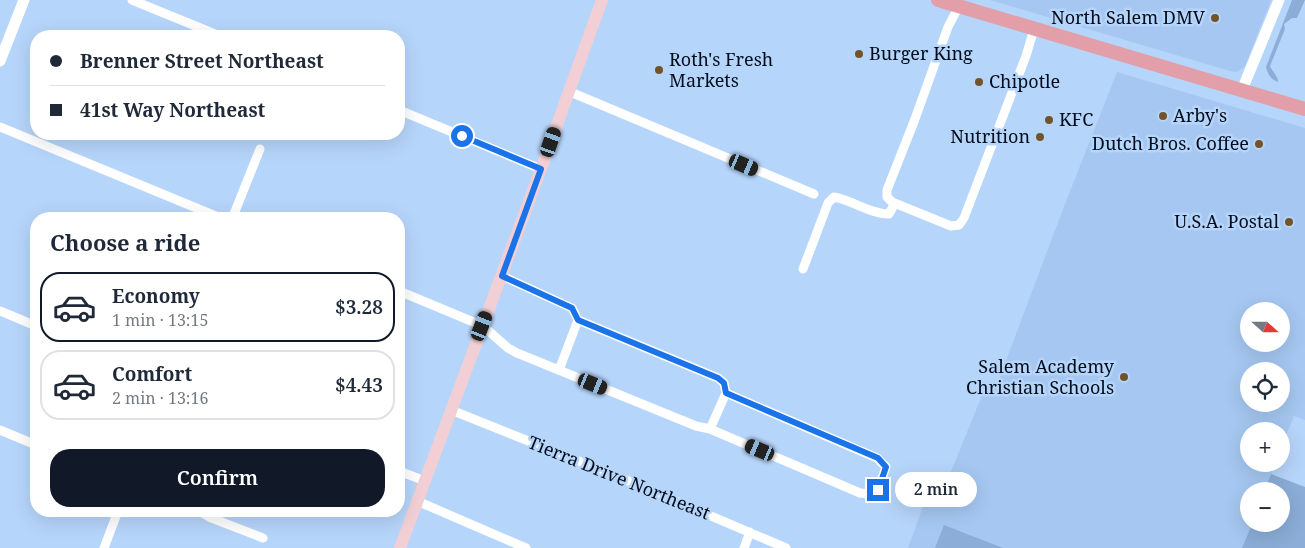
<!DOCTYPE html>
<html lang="en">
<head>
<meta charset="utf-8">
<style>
  body { margin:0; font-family:"Noto Serif",serif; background:#f6f6f7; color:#1f2937; height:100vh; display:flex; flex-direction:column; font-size:19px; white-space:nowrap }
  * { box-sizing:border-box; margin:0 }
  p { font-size:16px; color:#747a83 }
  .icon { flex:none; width:28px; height:28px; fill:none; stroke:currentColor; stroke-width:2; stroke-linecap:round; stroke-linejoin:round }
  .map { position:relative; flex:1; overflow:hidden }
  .panel { position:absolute; left:30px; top:212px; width:375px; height:305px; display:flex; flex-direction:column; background:#fff; border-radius:20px; box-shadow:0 5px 20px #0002 }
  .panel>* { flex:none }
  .banner { position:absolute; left:30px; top:30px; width:375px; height:110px; border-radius:20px; box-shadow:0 5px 20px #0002; display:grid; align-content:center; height:110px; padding:0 20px; background:#fff }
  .needle { width:32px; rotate:111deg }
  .tools { position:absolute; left:1240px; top:302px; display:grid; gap:10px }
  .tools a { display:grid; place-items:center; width:50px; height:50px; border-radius:50%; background:#fff; box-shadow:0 5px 20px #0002; font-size:25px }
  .end { position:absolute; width:22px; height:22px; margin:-11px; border:6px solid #1a73e8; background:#fff; box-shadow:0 0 0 2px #fff }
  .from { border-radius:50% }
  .bubble { position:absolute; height:35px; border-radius:18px; background:#fff; box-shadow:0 5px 20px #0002; font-size:16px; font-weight:600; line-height:35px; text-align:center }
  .car { position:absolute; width:15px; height:30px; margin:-15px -8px; border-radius:6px; box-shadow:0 0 4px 1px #0007; background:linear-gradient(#222 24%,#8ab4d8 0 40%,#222 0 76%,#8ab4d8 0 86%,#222 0) }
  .banner b { display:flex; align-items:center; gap:18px; height:48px; font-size:19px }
  .banner b+b { border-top:1px solid #e0e1e3 }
  .banner i { width:12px; height:12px; background:#1f2937 }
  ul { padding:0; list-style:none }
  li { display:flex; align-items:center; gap:15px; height:70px; margin:0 10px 8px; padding:0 10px; border:2px solid #e0e1e3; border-radius:20px }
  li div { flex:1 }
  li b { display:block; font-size:19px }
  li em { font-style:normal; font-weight:600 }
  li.selected { border-color:#111827 }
  li>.icon { width:45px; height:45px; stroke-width:1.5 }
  h2 { padding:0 20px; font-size:22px; line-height:60px }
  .button { display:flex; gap:10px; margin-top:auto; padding:10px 20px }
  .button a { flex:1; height:58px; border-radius:20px; background:#111827; color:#fff; font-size:20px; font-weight:600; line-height:58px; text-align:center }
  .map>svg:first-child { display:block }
  .built { fill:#a5c7f1; fill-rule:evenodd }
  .green { fill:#8badd7 }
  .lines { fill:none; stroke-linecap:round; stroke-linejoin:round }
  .minor { stroke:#fff; stroke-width:9 }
  .tertiary { stroke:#fff; stroke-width:11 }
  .secondary { stroke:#f1cfd4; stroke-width:12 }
  .primary { stroke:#e29fa9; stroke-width:14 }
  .route { stroke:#1a73e8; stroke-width:6 }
  .poi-dot { fill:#73542a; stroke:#b6d5fa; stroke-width:2 }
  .labels { text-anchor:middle; stroke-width:5; stroke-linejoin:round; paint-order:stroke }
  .poi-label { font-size:18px; fill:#020c1b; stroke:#b6d5fa; text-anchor:end }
  .street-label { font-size:18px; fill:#020c1b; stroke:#b6d5fa }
</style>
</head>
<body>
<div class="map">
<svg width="1305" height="548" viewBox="0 0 1305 548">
  <rect width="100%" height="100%" fill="#b6d5fa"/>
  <!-- built -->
  <path class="built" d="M990,0H1271L1245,66L1237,72L1230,71Z
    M1117,72L1305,128V420L1294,416L1281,448V431H1249V464H1275L1264,491H1249V524H1252L1242,548H908L933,479L946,484L987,383L996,387L1065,204ZM1249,311H1281V344H1249ZM1249,371H1281V404H1249Z"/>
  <!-- green -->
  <path class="green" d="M1292,0H1305L1297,18H1292L1284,24L1285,29L1270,66C1272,72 1278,75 1278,82C1270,79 1268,74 1266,67Z
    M1271,474L1305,487V548H1242L1252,524H1281V491H1264Z
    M944,525L1003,548H935Z"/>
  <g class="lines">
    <!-- minor -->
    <path class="minor" d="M132,0L220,36
      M959,6L948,27L915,119L887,190V197L892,202L951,226L959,225L964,218L1026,56L1034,29
      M568,91L814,194
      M399,110L541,169
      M0,127L223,219
      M232,219L260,149
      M803,269L828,203L834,197C852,200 870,214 889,214L895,203
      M399,291L483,326L508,348L517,353L696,426L710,429L860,493L873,494L878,490L886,467L877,458L726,393L724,383L718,378L578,320L572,308L502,276
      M0,311L36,326
      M559,370L578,320
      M451,410L636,484L786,548
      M710,429L726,393
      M0,430L36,445
      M399,471L425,481
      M417,501L526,548
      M199,511L209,517L263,538
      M104,548L118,511
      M744,548L750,532"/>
    <!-- tertiary -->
    <path class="tertiary" d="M0,61L24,0
      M1242,90L1279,0"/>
    <!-- secondary -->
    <path class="secondary" d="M400,548L541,169L602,0"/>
    <!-- primary -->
    <path class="primary" d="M938,0L1305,109"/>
  </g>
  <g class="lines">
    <!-- route -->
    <path class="route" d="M462,136L541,169L502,276L572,308L578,320L718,378L724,383L726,393L878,458L886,467L878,490"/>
  </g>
  <!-- markers -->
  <g class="poi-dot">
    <circle cx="1215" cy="18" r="5"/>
    <circle cx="859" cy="54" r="5"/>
    <circle cx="659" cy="70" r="5"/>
    <circle cx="979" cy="82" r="5"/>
    <circle cx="1163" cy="116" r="5"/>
    <circle cx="1049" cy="120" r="5"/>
    <circle cx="1040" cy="137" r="5"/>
    <circle cx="1259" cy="144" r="5"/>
    <circle cx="1289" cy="222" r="5"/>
    <circle cx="1124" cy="377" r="5"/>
  </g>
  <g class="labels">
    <!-- poi labels -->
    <g class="poi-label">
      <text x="1205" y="24">North Salem DMV</text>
      <text x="869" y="60" text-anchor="start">Burger King</text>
      <text x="669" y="66" text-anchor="start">Roth's Fresh<tspan x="669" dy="21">Markets</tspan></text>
      <text x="989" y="88" text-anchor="start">Chipotle</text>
      <text x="1173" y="122" text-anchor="start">Arby's</text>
      <text x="1059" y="126" text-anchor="start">KFC</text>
      <text x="1030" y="143">Nutrition</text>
      <text x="1249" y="150">Dutch Bros. Coffee</text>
      <text x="1279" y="228">U.S.A. Postal</text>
      <text x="1114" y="373">Salem Academy<tspan x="1114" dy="21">Christian Schools</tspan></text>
    </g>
    <!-- street labels -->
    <g class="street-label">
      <text transform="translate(619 478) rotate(22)" y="6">Tierra Drive Northeast</text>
    </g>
  </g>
</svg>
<div class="tools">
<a><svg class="needle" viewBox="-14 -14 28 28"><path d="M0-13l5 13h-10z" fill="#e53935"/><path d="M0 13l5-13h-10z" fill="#747a83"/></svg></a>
<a><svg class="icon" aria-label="locate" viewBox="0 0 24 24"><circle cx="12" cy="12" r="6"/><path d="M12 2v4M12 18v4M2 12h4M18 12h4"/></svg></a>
<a>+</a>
<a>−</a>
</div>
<i class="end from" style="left:462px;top:136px"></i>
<i class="end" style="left:878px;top:490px"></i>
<div class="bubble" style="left:895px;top:472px;width:82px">2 min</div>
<i class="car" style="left:551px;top:142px;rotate:19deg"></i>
<i class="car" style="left:744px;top:165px;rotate:113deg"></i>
<i class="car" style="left:482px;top:326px;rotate:21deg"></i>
<i class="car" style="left:593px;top:384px;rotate:112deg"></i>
<i class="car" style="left:760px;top:450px;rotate:293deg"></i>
<div class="banner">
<b><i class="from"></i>Brenner Street Northeast</b>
<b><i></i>41st Way Northeast</b>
</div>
<section class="panel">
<h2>Choose a ride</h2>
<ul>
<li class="selected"><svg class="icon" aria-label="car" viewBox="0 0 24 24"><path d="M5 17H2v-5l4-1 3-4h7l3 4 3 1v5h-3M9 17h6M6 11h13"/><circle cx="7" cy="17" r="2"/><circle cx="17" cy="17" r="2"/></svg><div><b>Economy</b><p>1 min · 13:15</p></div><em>$3.28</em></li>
<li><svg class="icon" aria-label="car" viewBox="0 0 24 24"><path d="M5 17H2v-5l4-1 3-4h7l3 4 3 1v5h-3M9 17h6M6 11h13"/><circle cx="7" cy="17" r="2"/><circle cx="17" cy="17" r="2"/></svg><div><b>Comfort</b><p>2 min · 13:16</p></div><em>$4.43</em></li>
</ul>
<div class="button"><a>Confirm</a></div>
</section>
</div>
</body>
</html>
